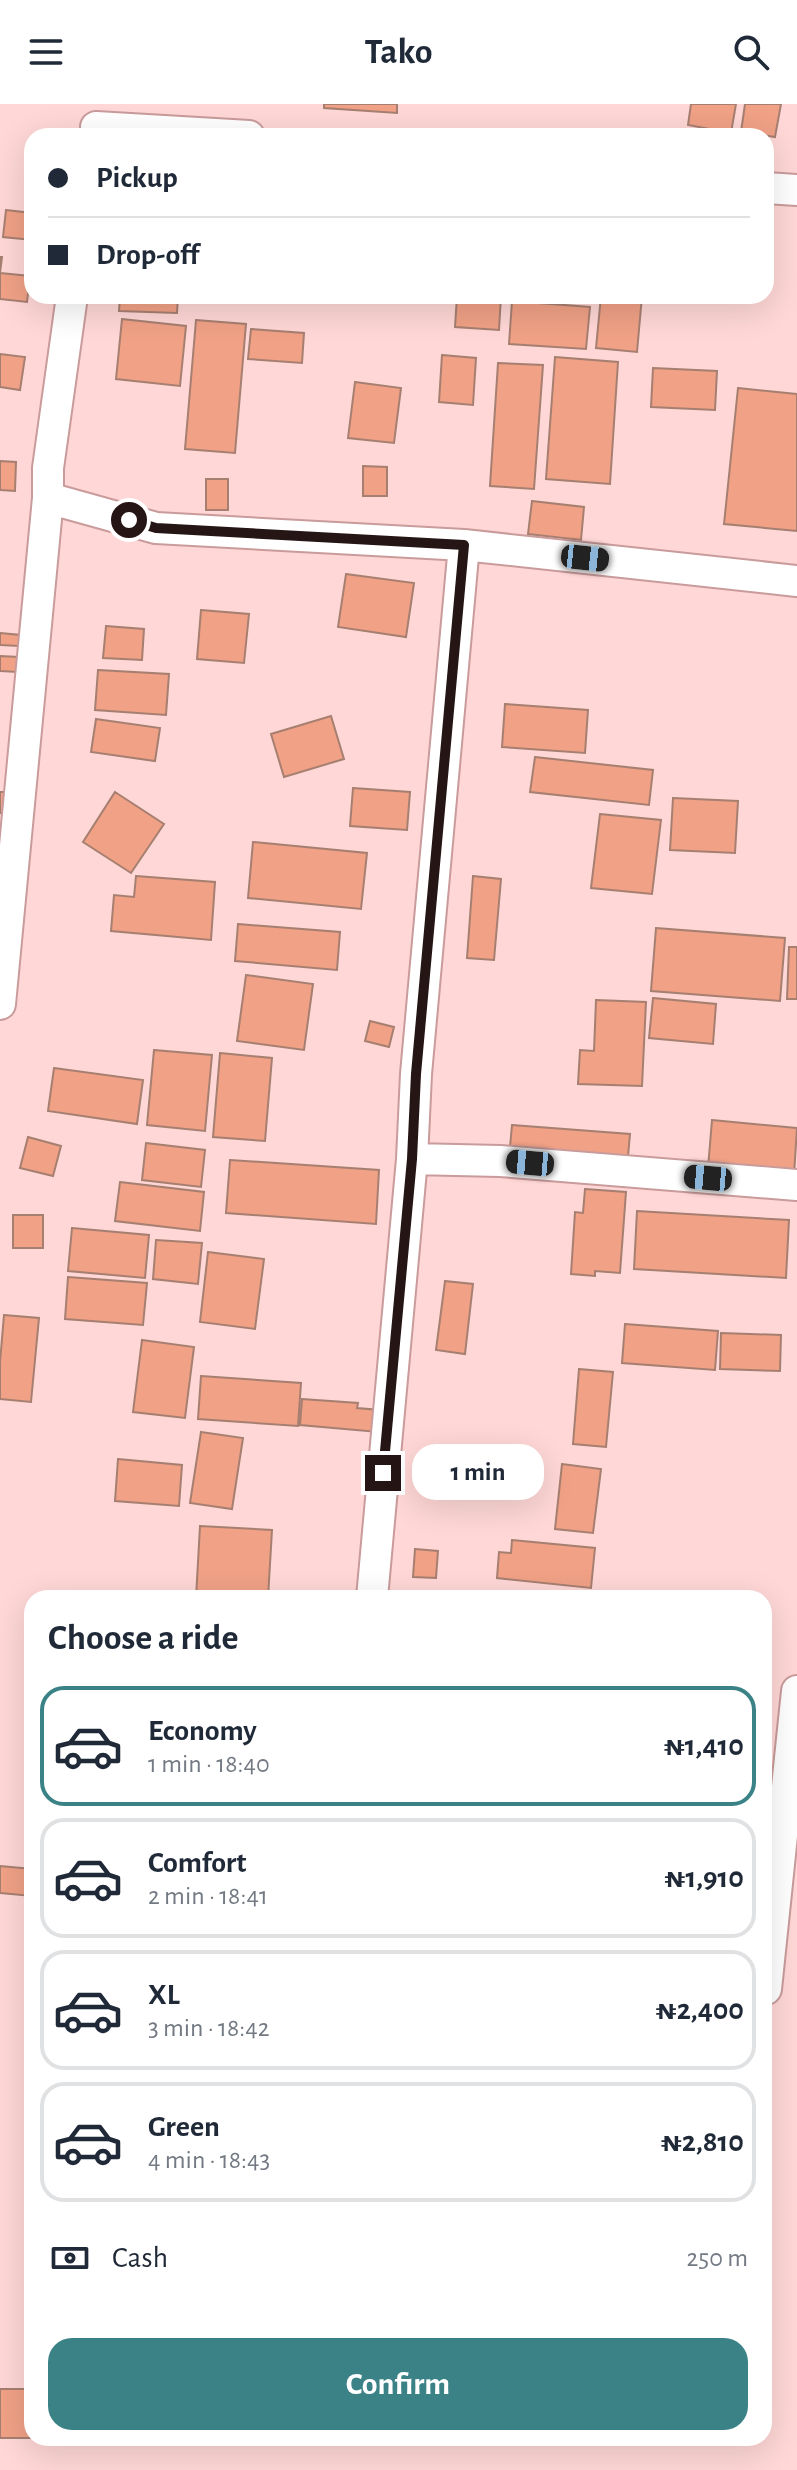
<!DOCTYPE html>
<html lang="en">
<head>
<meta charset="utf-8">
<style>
  body { margin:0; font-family:"Alegreya Sans",sans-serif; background:#f6f6f7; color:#1f2937; height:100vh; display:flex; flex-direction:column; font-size:30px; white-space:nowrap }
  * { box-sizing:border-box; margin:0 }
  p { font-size:26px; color:#747a83 }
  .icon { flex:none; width:44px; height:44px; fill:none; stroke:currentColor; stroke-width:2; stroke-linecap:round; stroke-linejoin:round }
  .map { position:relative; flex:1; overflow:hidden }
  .side { position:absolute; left:24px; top:1486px; width:748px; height:856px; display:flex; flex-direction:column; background:#fff; border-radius:24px; box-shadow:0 8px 32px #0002 }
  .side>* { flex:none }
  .hud { position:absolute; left:24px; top:24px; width:750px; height:176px; border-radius:24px; box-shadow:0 8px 32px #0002; display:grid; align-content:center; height:176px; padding:0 24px; background:#fff }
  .end { position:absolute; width:36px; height:36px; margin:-18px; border:10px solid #261515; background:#fff; box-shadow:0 0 0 4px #fff }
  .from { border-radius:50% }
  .bubble { position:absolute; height:56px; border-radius:24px; background:#fff; box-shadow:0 8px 32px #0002; font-size:26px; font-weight:700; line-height:56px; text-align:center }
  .car { position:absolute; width:24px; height:48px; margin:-24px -12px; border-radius:10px; box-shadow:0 0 6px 2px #0007; background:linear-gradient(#222 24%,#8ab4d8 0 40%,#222 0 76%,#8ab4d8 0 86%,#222 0) }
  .hud b { display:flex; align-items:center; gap:28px; height:76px; font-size:30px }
  .hud b+b { border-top:2px solid #e0e1e3 }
  .hud i { width:20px; height:20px; background:#1f2937 }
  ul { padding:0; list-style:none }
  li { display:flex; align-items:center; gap:24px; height:120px; margin:0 16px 12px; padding:0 8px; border:4px solid #e0e1e3; border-radius:24px }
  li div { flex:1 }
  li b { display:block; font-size:30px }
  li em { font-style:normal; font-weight:700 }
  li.active { border-color:#3a8286 }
  li>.icon { width:72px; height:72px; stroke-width:1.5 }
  h2 { padding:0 24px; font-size:36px; line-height:96px }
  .pay { display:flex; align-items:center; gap:20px; height:88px; padding:0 24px; font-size:30px }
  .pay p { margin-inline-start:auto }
  .cta { display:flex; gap:16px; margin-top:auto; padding:16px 24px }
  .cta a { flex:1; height:92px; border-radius:24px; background:#3a8286; color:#fff; font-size:32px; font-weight:700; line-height:92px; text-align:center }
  header { display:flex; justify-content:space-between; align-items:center; height:104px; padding:0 24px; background:#fff; font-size:36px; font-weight:700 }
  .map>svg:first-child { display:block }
  .building { fill:#f0a186; stroke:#a77f71; stroke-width:2 }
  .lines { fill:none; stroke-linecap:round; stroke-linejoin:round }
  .street-casing { stroke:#c99b9a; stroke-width:34 }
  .street { stroke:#fff; stroke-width:30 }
  .route { stroke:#261515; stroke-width:10 }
</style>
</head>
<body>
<header><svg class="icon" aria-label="menu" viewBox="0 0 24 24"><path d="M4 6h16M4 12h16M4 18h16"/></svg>Tako<svg class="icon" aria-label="search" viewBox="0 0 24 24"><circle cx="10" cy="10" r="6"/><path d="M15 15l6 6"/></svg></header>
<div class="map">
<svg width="797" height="2366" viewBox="0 0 797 2366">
  <rect width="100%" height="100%" fill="#fed7d6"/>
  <!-- building -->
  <path class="building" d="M324,0H397V9L324,4Z
    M691,0H736L731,29L688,21Z
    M745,0H781L775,33L741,28Z
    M6,106L32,109V136L3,133Z
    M0,153H2L0,169L30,172L27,198L0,195Z
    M120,192H178L177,209L119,207Z
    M457,192H501L499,226L455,223Z
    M601,192H642L637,248L596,244Z
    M512,197L590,203L586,245L509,240Z
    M122,215L186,222L180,282L116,275Z
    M196,216L246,220L235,349L185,345Z
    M251,225L304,229L302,259L248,255Z
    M0,250L25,253L20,286L0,283Z
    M442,251L476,254L473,301L439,298Z
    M555,253L618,258L610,380L546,375Z
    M498,259L543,261L534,385L490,382Z
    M653,264L717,267L715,306L651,303Z
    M355,278L401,284L394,339L348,334Z
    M738,284L797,290V427L724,420Z
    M0,357L16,358L15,387L0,386Z
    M363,362L387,363V392H363Z
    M206,375H228V406H206Z
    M532,397L584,403L581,436L528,430Z
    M346,470L414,479L406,533L338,523Z
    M201,506L249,510L244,559L197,555Z
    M106,522L144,525L142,556L103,554Z
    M0,529L21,531L19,542L0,541Z
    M0,552L19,553L18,568L0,567Z
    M98,566L169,570L166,611L95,606Z
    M505,600L588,606L585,649L502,643Z
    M331,612L344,655L284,673L271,630Z
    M96,615L160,624L155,657L91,648Z
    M535,653L653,666L649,701L530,688Z
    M353,684L410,688L407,726L350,722Z
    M0,688H8L6,710L0,709Z
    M115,688L164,720L131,769L83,738Z
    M673,694L738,697L735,749L670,746Z
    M600,710L661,716L652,790L591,784Z
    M253,738L367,749L361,805L248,794Z
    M136,772L215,778L211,836L111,827L114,791L134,793Z
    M473,772L501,775L494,856L467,854Z
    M238,820L340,828L337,866L235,857Z
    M656,824L785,834L780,897L651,887Z
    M789,843H797V895H787Z
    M246,871L313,880L304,946L237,937Z
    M653,894L716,900L713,940L649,934Z
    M596,896L646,898L642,982L578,980L580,946L594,947Z
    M370,917L394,923L389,943L365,937Z
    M154,946L212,951L205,1027L147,1021Z
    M220,949L272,954L265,1037L213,1033Z
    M54,964L143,976L137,1020L48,1007Z
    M712,1016L797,1024L794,1071L708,1064Z
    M512,1021L630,1030L627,1064L509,1054Z
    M28,1033L61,1042L53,1072L20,1064Z
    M146,1039L205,1046L201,1083L142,1076Z
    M230,1056L379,1066L376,1120L226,1109Z
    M120,1078L204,1088L200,1127L115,1117Z
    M585,1085L626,1088L620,1169L595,1167V1172L571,1170L575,1108L583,1109Z
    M637,1107L789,1116L786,1174L634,1165Z
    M13,1111H43V1144H13Z
    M72,1124L149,1131L145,1174L68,1167Z
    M156,1136L202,1139L198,1180L153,1175Z
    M208,1148L264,1155L255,1225L200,1218Z
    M68,1173L147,1179L143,1221L65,1215Z
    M445,1177L473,1180L465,1250L436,1246Z
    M4,1211L39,1214L31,1298L0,1295V1258Z
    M625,1220L718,1227L715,1266L622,1259Z
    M721,1229L781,1231L780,1267L720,1265Z
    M142,1236L194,1243L185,1314L133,1308Z
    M579,1265L613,1268L606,1343L573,1340Z
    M201,1272L301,1279L298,1322L198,1315Z
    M302,1295L358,1299L357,1304L380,1306L378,1328L300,1321Z
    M201,1328L243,1334L232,1405L190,1399Z
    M118,1355L182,1361L179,1402L115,1397Z
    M562,1360L601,1365L593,1429L555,1425Z
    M200,1422L272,1426L268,1494H196Z
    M512,1436L595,1444L591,1484L497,1474L499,1448L511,1449Z
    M415,1445L438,1447L436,1474L413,1473Z
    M0,1762L32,1765V1792L0,1789Z
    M0,2285H32V2334H75H0Z"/>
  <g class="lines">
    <!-- street casing -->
    <g class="street-casing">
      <path id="street" d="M96,23L249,32
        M766,84L797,86
        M72,192L48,364V394L156,424L464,441L797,477
        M464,441L416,970L412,1055L500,1057L797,1081
        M0,900L48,394
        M372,1494L412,1055
        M766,1885L797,1587"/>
    </g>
    <!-- street -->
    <use href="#street" class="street"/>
  </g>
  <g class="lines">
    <!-- route -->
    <path class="route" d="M129,416L156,424L464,441L416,970L412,1055L383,1369"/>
  </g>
</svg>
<i class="end from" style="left:129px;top:416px"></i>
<i class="end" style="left:383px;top:1369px"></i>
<div class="bubble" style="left:412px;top:1340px;width:132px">1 min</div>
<i class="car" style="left:585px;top:454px;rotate:96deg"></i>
<i class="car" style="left:530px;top:1059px;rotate:275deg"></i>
<i class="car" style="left:708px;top:1074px;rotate:275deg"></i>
<div class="hud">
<b><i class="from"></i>Pickup</b>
<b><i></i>Drop-off</b>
</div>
<section class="side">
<h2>Choose a ride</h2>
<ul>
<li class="active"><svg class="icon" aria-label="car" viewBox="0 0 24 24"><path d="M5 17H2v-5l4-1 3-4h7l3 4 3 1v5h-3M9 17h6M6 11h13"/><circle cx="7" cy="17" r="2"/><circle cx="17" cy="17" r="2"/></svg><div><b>Economy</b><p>1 min · 18:40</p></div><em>₦1,410</em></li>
<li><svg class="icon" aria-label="car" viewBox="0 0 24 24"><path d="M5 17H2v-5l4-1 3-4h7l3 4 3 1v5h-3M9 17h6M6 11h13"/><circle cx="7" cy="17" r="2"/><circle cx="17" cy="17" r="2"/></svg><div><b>Comfort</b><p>2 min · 18:41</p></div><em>₦1,910</em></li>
<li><svg class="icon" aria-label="car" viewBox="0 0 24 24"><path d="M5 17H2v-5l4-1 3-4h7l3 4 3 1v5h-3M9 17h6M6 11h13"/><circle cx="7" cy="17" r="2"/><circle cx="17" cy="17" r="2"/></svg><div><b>XL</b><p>3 min · 18:42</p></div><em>₦2,400</em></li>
<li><svg class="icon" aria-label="car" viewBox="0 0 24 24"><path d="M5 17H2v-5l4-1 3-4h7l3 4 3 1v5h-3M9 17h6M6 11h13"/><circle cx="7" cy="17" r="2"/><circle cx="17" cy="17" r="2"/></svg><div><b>Green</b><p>4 min · 18:43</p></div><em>₦2,810</em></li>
</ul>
<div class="pay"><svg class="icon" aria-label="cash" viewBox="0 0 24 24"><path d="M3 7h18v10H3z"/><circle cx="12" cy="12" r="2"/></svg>Cash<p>250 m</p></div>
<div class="cta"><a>Confirm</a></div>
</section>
</div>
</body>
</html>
